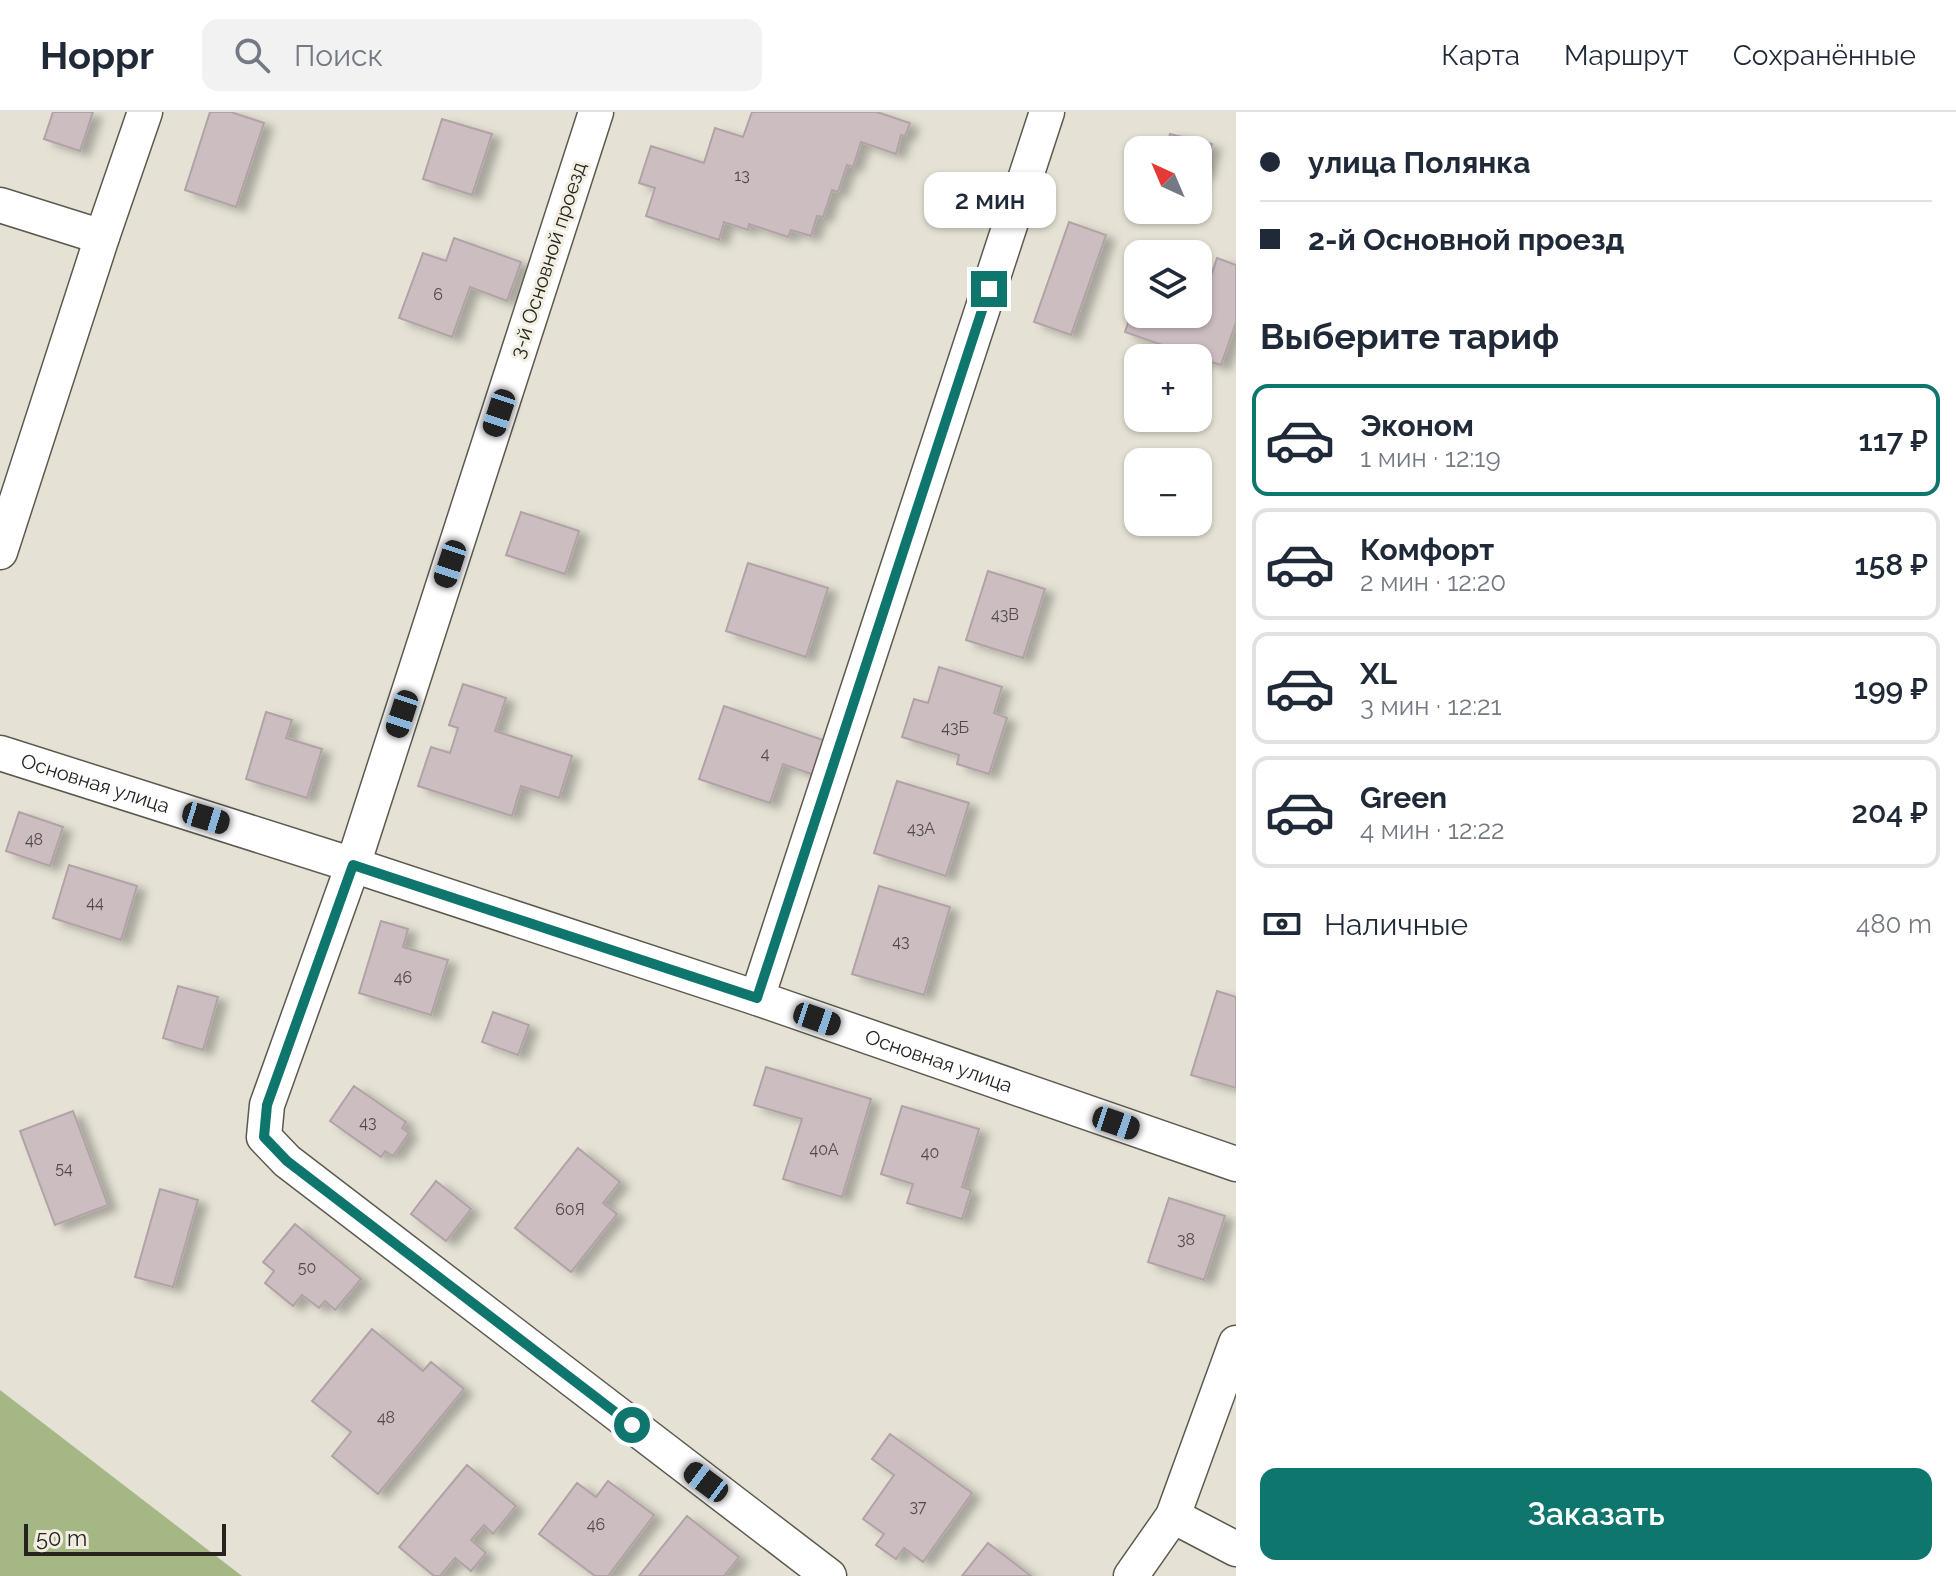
<!DOCTYPE html>
<html lang="ru">
<head>
<meta charset="utf-8">
<style>
  body { margin:0; font-family:Raleway,sans-serif; background:#f2f2f3; color:#1f2937; height:100vh; display:flex; flex-direction:column; font-size:30px; white-space:nowrap }
  * { box-sizing:border-box; margin:0 }
  p { font-size:26px; color:#747a83 }
  .icon { flex:none; width:44px; height:44px; fill:none; stroke:currentColor; stroke-width:2; stroke-linecap:round; stroke-linejoin:round }
  .map { position:relative; flex:1; overflow:hidden }
  .drawer { display:flex; flex-direction:column; background:#fff; width:720px }
  .drawer>* { flex:none }
  .guide { display:grid; align-content:center; height:176px; padding:0 24px; background:#fff }
  .needle { width:52px; rotate:316deg }
  .tools { position:absolute; left:1124px; top:24px; display:grid; gap:16px }
  .tools a { display:grid; place-items:center; width:88px; height:88px; border-radius:16px; background:#fff; box-shadow:0 2px 6px #0004; font-size:40px }
  .scale { position:absolute; left:24px; bottom:20px; width:202px; box-sizing:border-box; padding-left:8px; border:4px solid #25241f; border-top:0; font-size:22px; line-height:28px; white-space:nowrap; color:#25241f; -webkit-text-stroke:6px #f2efe2; paint-order:stroke }
  .end { position:absolute; width:36px; height:36px; margin:-18px; border:10px solid #0f766e; background:#fff; box-shadow:0 0 0 4px #fff }
  .from { border-radius:50% }
  .bubble { position:absolute; height:56px; border-radius:16px; background:#fff; box-shadow:0 2px 6px #0004; font-size:26px; font-weight:600; line-height:56px; text-align:center }
  .car { position:absolute; width:24px; height:48px; margin:-24px -12px; border-radius:10px; box-shadow:0 0 6px 2px #0007; background:linear-gradient(#222 24%,#8ab4d8 0 40%,#222 0 76%,#8ab4d8 0 86%,#222 0) }
  .guide b { display:flex; align-items:center; gap:28px; height:76px; font-size:30px }
  .guide b+b { border-top:2px solid #e0e1e3 }
  .guide i { width:20px; height:20px; background:#1f2937 }
  ul { padding:0; list-style:none }
  li { display:flex; align-items:center; gap:24px; height:112px; margin:0 16px 12px; padding:0 8px; border:4px solid #e0e1e3; border-radius:16px }
  li div { flex:1 }
  li b { display:block; font-size:30px }
  li em { font-style:normal; font-weight:600 }
  li.selected { border-color:#0f766e }
  li>.icon { width:72px; height:72px; stroke-width:1.5 }
  h2 { padding:0 24px; font-size:36px; line-height:96px }
  .pay { display:flex; align-items:center; gap:20px; height:88px; padding:0 24px; font-size:30px }
  .pay p { margin-inline-start:auto }
  .primary-button { display:flex; gap:16px; margin-top:auto; padding:16px 24px }
  .primary-button a { flex:1; height:92px; border-radius:16px; background:#0f766e; color:#fff; font-size:32px; font-weight:600; line-height:92px; text-align:center }
  header { display:flex; align-items:center; gap:48px; box-sizing:border-box; height:112px; padding:0 40px; background:#fff; border-bottom:2px solid #e0e1e3 }
  header strong { font-size:38px }
  nav { display:flex; gap:44px; margin-inline-start:auto; font-size:28px }
  .search { width:560px; height:72px; background:#f2f2f3; display:flex; align-items:center; gap:20px; box-sizing:border-box; padding:0 28px; border-radius:16px; color:#747a83; font-size:30px }
  main { display:flex; flex:1; min-height:0 }
  .map>svg:first-child { display:block }
  .green { fill:#a5b784 }
  .building { fill:#ccbdc1; stroke:#b1a2a6; stroke-width:2; filter:url(#shadow) }
  .lines { fill:none; stroke-linecap:round; stroke-linejoin:round }
  .minor-casing { stroke:#5c5a4f; stroke-width:37 }
  .minor { stroke:#fff; stroke-width:34 }
  .route { stroke:#0f766e; stroke-width:10 }
  .labels { text-anchor:middle; stroke-width:6; stroke-linejoin:round; paint-order:stroke }
  .number-label { font-size:16px; fill:#4f4a48 }
  .street-label { font-size:20px; fill:#25241f; stroke:#f2efe2 }
</style>
</head>
<body>
<header>
<strong>Hoppr</strong>
<div class="search"><svg class="icon" aria-label="search" viewBox="0 0 24 24"><circle cx="10" cy="10" r="6"/><path d="M15 15l6 6"/></svg>Поиск</div>
<nav><a>Карта</a><a>Маршрут</a><a>Сохранённые</a></nav>
</header>
<main>
<div class="map">
<svg width="1236" height="1464" viewBox="0 0 1236 1464">
  <defs>
    <filter id="shadow"><feDropShadow dx="9" dy="5" stdDeviation="4" flood-color="#0004"/></filter>
  </defs>
  <rect width="100%" height="100%" fill="#e5e2d5"/>
  <!-- green -->
  <path class="green" d="M0,1278L242,1464H0Z"/>
  <!-- building -->
  <path class="building" d="M53,0H93L80,39L44,27Z
    M210,0H231L264,11L236,95L185,78Z
    M752,0H877L910,11L905,24L901,23L896,42L861,30L853,55L847,53L838,80L832,78L823,105L817,104L811,124L791,118L788,125L749,112L748,118L724,110L719,128L646,104L655,76L639,71L651,34L704,51L715,16L743,25Z
    M442,7L492,22L472,83L423,67Z
    M1170,22L1212,32L1204,62L1198,61V38H1165Z
    M1069,110L1106,123L1071,223L1034,210Z
    M454,126L521,150L507,189L470,175L452,225L399,206L423,141L446,149Z
    M1217,146L1236,153V210L1221,253L1199,246L1198,249V246H1177L1179,239L1125,220L1138,181V202H1198V170L1208,173Z
    M521,400L579,419L565,462L506,443Z
    M748,451L828,476L806,545L726,519Z
    M988,459L1045,477L1023,546L966,528Z
    M939,555L1002,575L994,601L1007,606L989,662L957,652L959,643L902,625L914,587L928,591Z
    M463,572L506,586L495,619L572,644L559,686L521,674L512,704L418,674L431,635L450,641L458,616L449,613Z
    M724,594L826,629L814,663L783,652L770,691L699,667Z
    M266,600L292,608L286,626L322,637L307,686L246,667Z
    M897,669L969,691L946,764L874,741Z
    M19,700L63,715L50,754L6,739Z
    M69,753L137,774L121,828L53,806Z
    M879,774L950,795L924,883L852,862Z
    M381,809L408,817L403,835L448,848L431,903L359,881Z
    M178,874L218,885L203,938L163,926Z
    M1217,879L1236,885V976L1191,963Z
    M493,900L529,913L518,943L482,930Z
    M766,955L871,987L842,1085L783,1067L802,1007L754,993Z
    M354,974L406,1010L402,1016L409,1021L393,1044L385,1039L381,1045L330,1009Z
    M902,994L979,1017L962,1075L971,1078L962,1107L907,1091L913,1072L881,1062Z
    M73,999L108,1093L55,1113L20,1019Z
    M578,1036L620,1070L603,1091L617,1102L571,1160L515,1116Z
    M436,1069L471,1097L446,1129L411,1102Z
    M160,1077L198,1088L173,1175L135,1165Z
    M1169,1086L1225,1104L1204,1168L1148,1150Z
    M295,1112L361,1167L335,1198L325,1189L319,1196L302,1183L293,1194L265,1171L274,1159L263,1150Z
    M372,1217L423,1259L431,1250L464,1277L378,1382L332,1344L351,1320L312,1289Z
    M890,1322L972,1381L923,1450L904,1436L896,1447L876,1433L884,1422L863,1407L894,1363L872,1347Z
    M467,1353L516,1394L493,1422L484,1413L471,1428L486,1441L471,1459L455,1446L440,1464H434L399,1435Z
    M608,1369L654,1403L608,1464H595L539,1422L577,1371L596,1385Z
    M687,1404L739,1445L724,1464H639Z
    M988,1431L1031,1464H962Z"/>
  <g class="lines">
    <!-- minor casing -->
    <g class="minor-casing">
      <g id="minor">
        <path d="M596,0L353,753L267,993L264,1025L287,1049L829,1464"/>
        <path d="M0,93L102,125"/>
        <path d="M0,440L102,125L145,0"/>
        <path id="s1" d="M0,641L353,753L757,886L1236,1052"/>
        <path d="M757,886L1047,0"/>
        <path d="M1173,1404L1236,1437"/>
        <path d="M1131,1464L1173,1404L1236,1231"/>
      </g>
    </g>
    <!-- minor -->
    <use href="#minor" class="minor"/>
  </g>
  <g class="lines">
    <!-- route -->
    <path class="route" d="M632,1313L287,1049L264,1025L267,993L353,753L757,886L989,177"/>
  </g>
  <g class="labels">
    <!-- number labels -->
    <g class="number-label">
      <text x="742" y="69">13</text>
      <text x="438" y="188">6</text>
      <text x="1005" y="508">43В</text>
      <text x="955" y="621">43Б</text>
      <text x="765" y="647">4</text>
      <text x="921" y="722">43А</text>
      <text x="34" y="733">48</text>
      <text x="95" y="796">44</text>
      <text x="901" y="835">43</text>
      <text x="403" y="871">46</text>
      <text x="368" y="1016">43</text>
      <text x="824" y="1043">40А</text>
      <text x="930" y="1046">40</text>
      <text x="64" y="1062">54</text>
      <text x="570" y="1103">60Я</text>
      <text x="1186" y="1133">38</text>
      <text x="307" y="1161">50</text>
      <text x="386" y="1311">48</text>
      <text x="918" y="1400">37</text>
      <text x="596" y="1418">46</text>
    </g>
    <!-- street labels -->
    <g class="street-label">
      <text transform="translate(548 148) rotate(-72)" y="7">3-й Основной проезд</text>
      <text dy="7" stroke="none"><textPath href="#s1" startOffset="100">Основная улица</textPath></text>
      <text dy="7" stroke="none"><textPath href="#s1" startOffset="988">Основная улица</textPath></text>
    </g>
  </g>
</svg>
<div class="tools">
<a><svg class="needle" viewBox="-14 -14 28 28"><path d="M0-13l5 13h-10z" fill="#e53935"/><path d="M0 13l5-13h-10z" fill="#747a83"/></svg></a>
<a><svg class="icon" aria-label="layers" viewBox="0 0 24 24"><path d="M12 4l9 5-9 5-9-5zM3 14l9 5 9-5"/></svg></a>
<a>+</a>
<a>−</a>
</div>
<div class="scale">50 m</div>
<i class="end from" style="left:632px;top:1313px"></i>
<i class="end" style="left:989px;top:177px"></i>
<div class="bubble" style="left:924px;top:60px;width:132px">2 мин</div>
<i class="car" style="left:499px;top:301px;rotate:198deg"></i>
<i class="car" style="left:450px;top:452px;rotate:198deg"></i>
<i class="car" style="left:402px;top:602px;rotate:198deg"></i>
<i class="car" style="left:206px;top:706px;rotate:107deg"></i>
<i class="car" style="left:817px;top:907px;rotate:109deg"></i>
<i class="car" style="left:1116px;top:1011px;rotate:109deg"></i>
<i class="car" style="left:706px;top:1370px;rotate:307deg"></i>
</div>
<section class="drawer">
<div class="guide">
<b><i class="from"></i>улица Полянка</b>
<b><i></i>2-й Основной проезд</b>
</div>
<h2>Выберите тариф</h2>
<ul>
<li class="selected"><svg class="icon" aria-label="car" viewBox="0 0 24 24"><path d="M5 17H2v-5l4-1 3-4h7l3 4 3 1v5h-3M9 17h6M6 11h13"/><circle cx="7" cy="17" r="2"/><circle cx="17" cy="17" r="2"/></svg><div><b>Эконом</b><p>1 мин · 12:19</p></div><em>117 ₽</em></li>
<li><svg class="icon" aria-label="car" viewBox="0 0 24 24"><path d="M5 17H2v-5l4-1 3-4h7l3 4 3 1v5h-3M9 17h6M6 11h13"/><circle cx="7" cy="17" r="2"/><circle cx="17" cy="17" r="2"/></svg><div><b>Комфорт</b><p>2 мин · 12:20</p></div><em>158 ₽</em></li>
<li><svg class="icon" aria-label="car" viewBox="0 0 24 24"><path d="M5 17H2v-5l4-1 3-4h7l3 4 3 1v5h-3M9 17h6M6 11h13"/><circle cx="7" cy="17" r="2"/><circle cx="17" cy="17" r="2"/></svg><div><b>XL</b><p>3 мин · 12:21</p></div><em>199 ₽</em></li>
<li><svg class="icon" aria-label="car" viewBox="0 0 24 24"><path d="M5 17H2v-5l4-1 3-4h7l3 4 3 1v5h-3M9 17h6M6 11h13"/><circle cx="7" cy="17" r="2"/><circle cx="17" cy="17" r="2"/></svg><div><b>Green</b><p>4 мин · 12:22</p></div><em>204 ₽</em></li>
</ul>
<div class="pay"><svg class="icon" aria-label="cash" viewBox="0 0 24 24"><path d="M3 7h18v10H3z"/><circle cx="12" cy="12" r="2"/></svg>Наличные<p>480 m</p></div>
<div class="primary-button"><a>Заказать</a></div>
</section>
</main>
</body>
</html>
